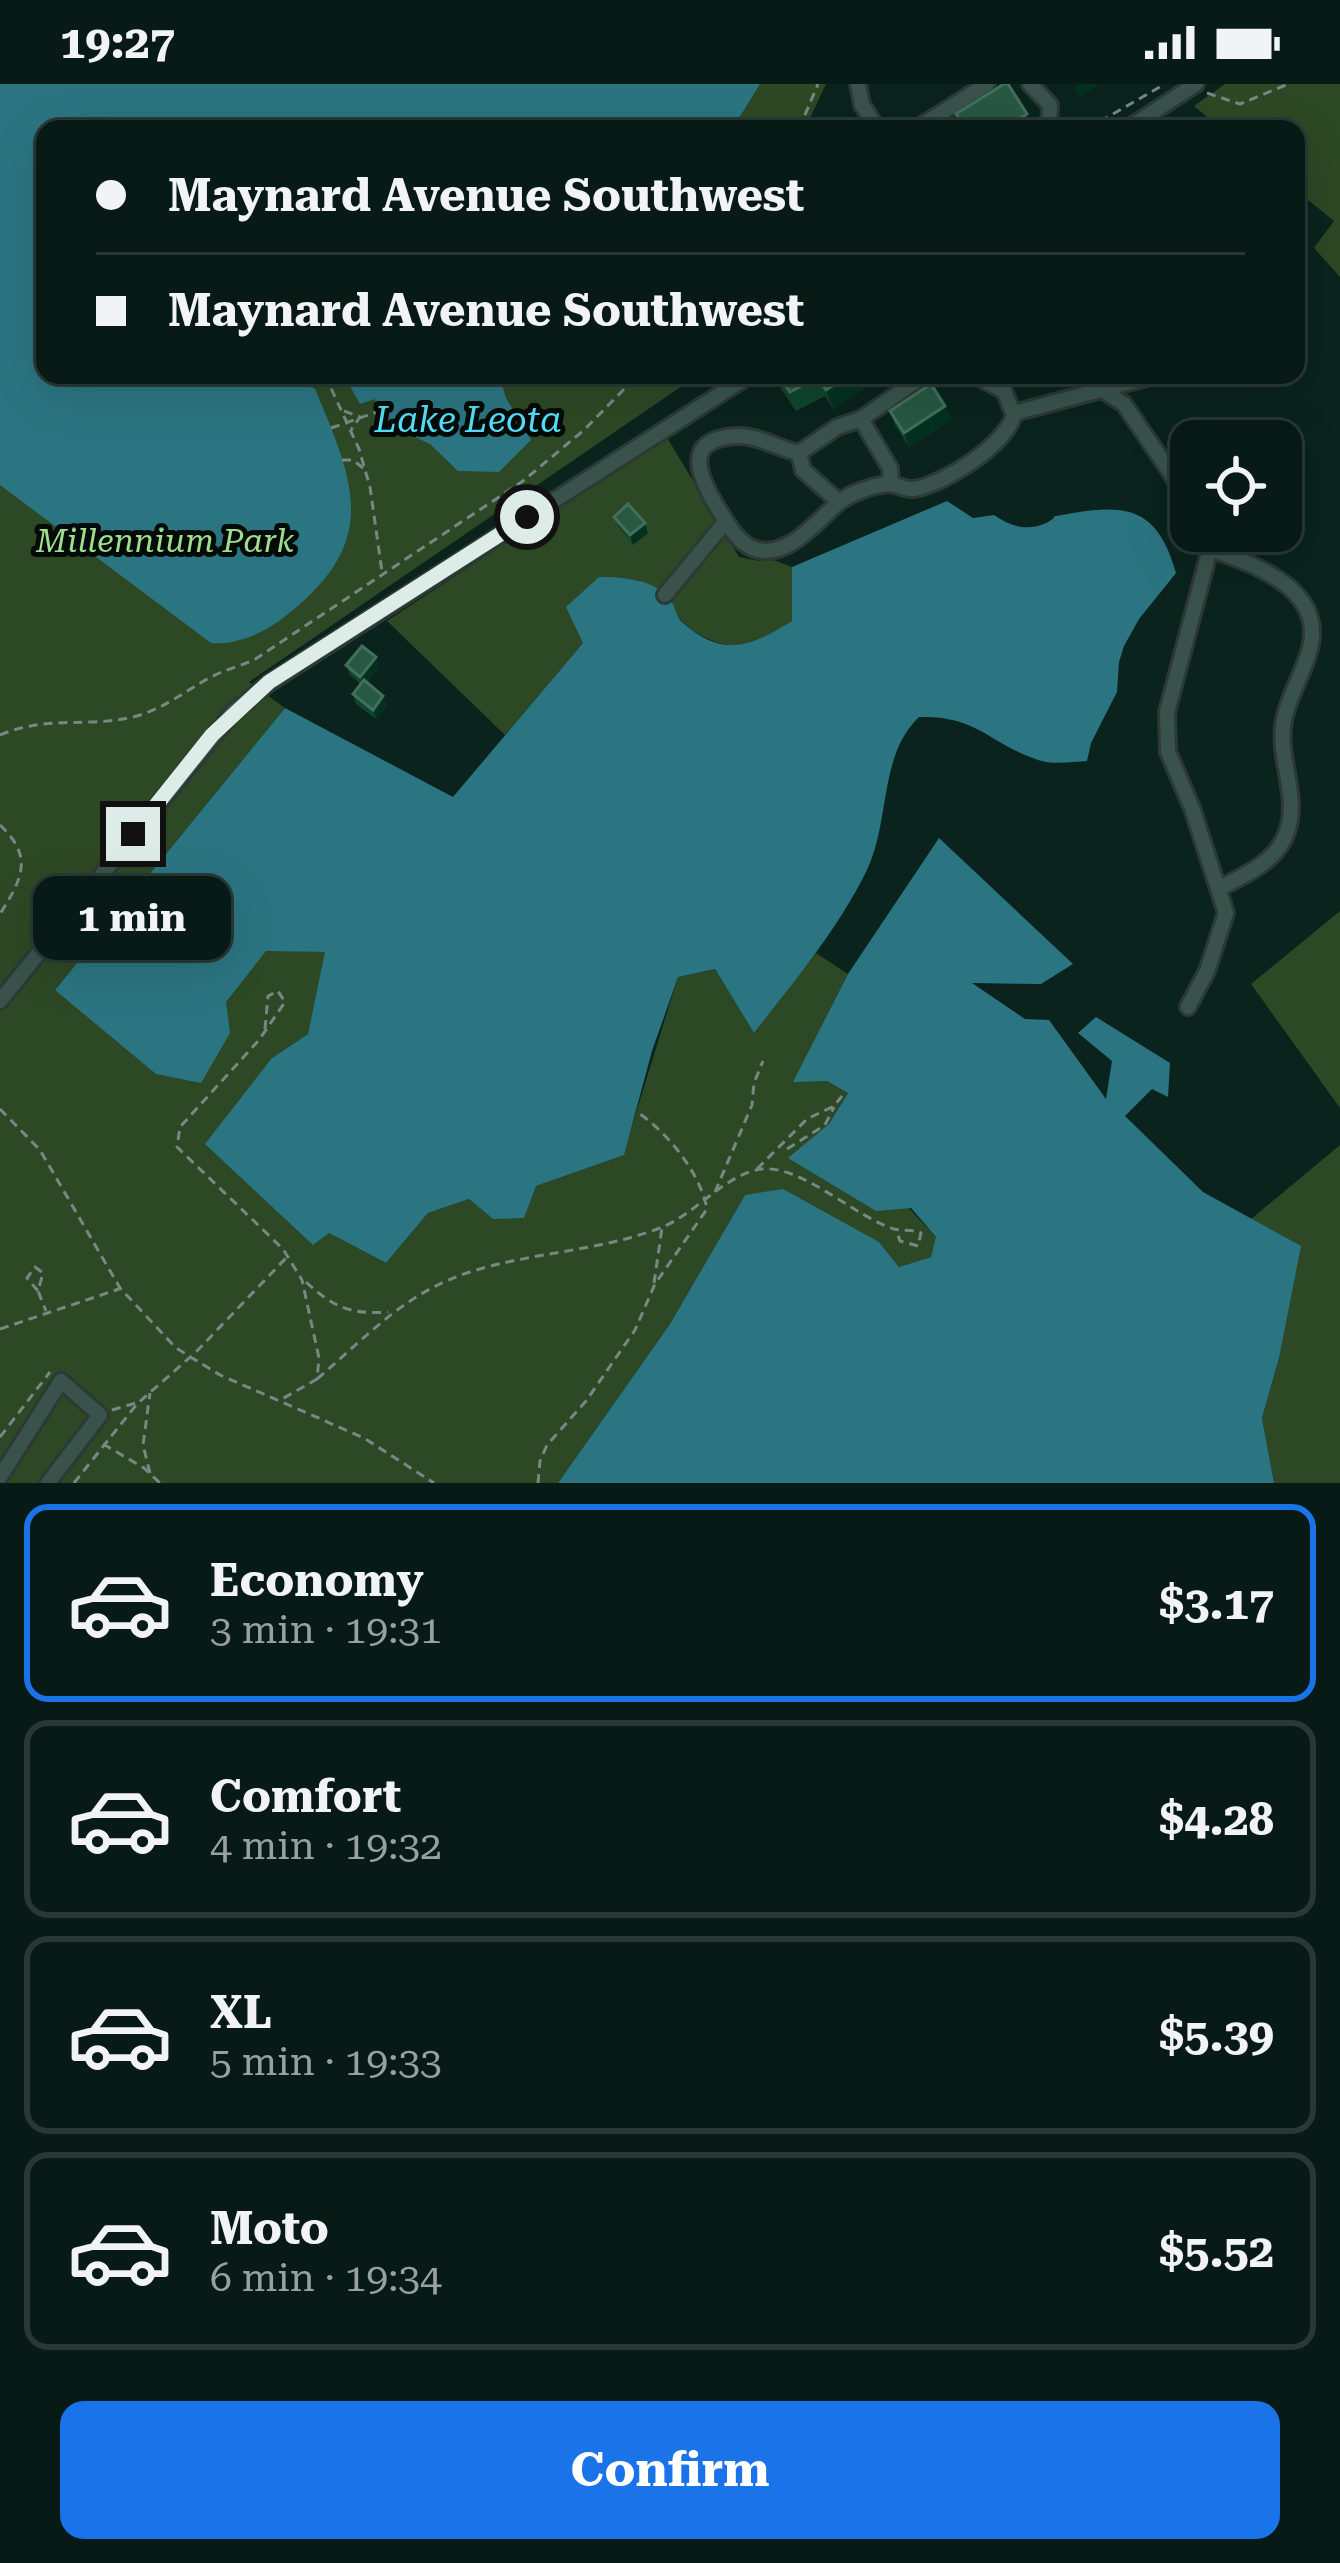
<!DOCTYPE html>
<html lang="en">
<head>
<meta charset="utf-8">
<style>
  body { margin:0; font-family:"Roboto Serif",serif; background:#11231f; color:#f1f3f6; height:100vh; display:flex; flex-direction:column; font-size:45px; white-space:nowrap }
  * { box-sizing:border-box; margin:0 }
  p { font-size:39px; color:#98a1a1 }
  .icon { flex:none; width:66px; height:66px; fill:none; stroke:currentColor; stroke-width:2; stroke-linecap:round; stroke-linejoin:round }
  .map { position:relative; height:1399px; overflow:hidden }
  .panel { display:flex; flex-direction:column; background:#081a16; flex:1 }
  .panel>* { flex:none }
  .hud { position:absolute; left:36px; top:36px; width:1269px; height:264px; border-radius:24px; box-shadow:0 12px 48px #0002,0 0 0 3px #293835; display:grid; align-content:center; height:264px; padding:0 60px; background:#081a16 }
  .fabs { position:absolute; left:1170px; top:336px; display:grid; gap:24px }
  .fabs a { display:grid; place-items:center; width:132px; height:132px; border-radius:24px; background:#081a16; box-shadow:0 12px 48px #0002,0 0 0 3px #293835; font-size:60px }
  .end { position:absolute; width:54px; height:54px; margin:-27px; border:15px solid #ddece7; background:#111; box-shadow:0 0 0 6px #111 }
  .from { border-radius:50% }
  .bubble { position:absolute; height:84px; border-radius:24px; background:#081a16; box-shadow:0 12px 48px #0002,0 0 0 3px #293835; font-size:39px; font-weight:700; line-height:84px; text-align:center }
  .hud b { display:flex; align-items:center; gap:42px; height:114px; font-size:45px }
  .hud b+b { border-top:3px solid #293835 }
  .hud i { width:30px; height:30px; background:#f1f3f6 }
  ul { padding:21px 0 0; list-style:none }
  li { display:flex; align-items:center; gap:36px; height:198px; margin:0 24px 18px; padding:0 36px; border:6px solid #293835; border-radius:24px }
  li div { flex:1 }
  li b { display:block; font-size:45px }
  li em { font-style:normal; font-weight:700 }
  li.active { border-color:#1a73e8 }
  li>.icon { width:108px; height:108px; stroke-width:1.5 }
  .action { display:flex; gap:24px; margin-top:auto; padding:24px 60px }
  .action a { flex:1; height:138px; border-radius:24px; background:#1a73e8; color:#fff; font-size:48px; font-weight:700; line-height:138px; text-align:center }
  .status { display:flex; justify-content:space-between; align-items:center; height:84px; padding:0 60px; background:#081a16; direction:ltr }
  .status svg { height:33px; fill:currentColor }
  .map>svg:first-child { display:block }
  .green { fill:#2d4825 }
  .water { fill:#2b7582 }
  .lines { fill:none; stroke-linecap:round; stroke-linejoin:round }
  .minor-casing { stroke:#2c3934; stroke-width:20 }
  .path { stroke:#758984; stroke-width:3; stroke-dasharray:9 6; stroke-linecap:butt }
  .minor { stroke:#39534c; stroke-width:14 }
  .wall { fill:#0f462e }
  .shaded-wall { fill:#04311f }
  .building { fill:#265842; stroke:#426f5c; stroke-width:3 }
  .route { stroke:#ddece7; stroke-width:15 }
  .labels { text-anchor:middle; stroke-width:10; stroke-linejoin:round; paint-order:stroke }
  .park-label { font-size:33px; font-style:italic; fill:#a0dd8f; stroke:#030a08 }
  .water-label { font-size:36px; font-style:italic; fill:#53def8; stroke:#030a08 }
</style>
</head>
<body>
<div class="status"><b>19:27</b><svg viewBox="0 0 49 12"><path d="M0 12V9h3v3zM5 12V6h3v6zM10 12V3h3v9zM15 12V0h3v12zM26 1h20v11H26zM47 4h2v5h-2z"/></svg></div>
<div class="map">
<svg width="1340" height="1399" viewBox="0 0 1340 1399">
  <rect width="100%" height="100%" fill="#0a231d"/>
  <!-- green -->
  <path class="green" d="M0,0H826L805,45H45V291H698L249,598L285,624L55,906L225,918L266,866L326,868L308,950L272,974L329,1149L386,1179L428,1129L469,1115L493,1135L536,1102L623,1071L678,893L715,885L754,949L816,869L848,890L794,997H827L848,1009L829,1040L937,1154L931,1173L899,1183L879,1158L745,1111L670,1240L558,1399H0Z
    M1225,0H1340V193L1314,164L1334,137L1296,106V45H1222L1194,22Z
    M666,352L739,473L759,477L768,474L792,483V537C779,545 764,559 749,561C722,566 686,549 673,525L583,559L505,651L387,537Z
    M1340,827V1024L1251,900Z
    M1340,1061V1399H1274L1262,1334L1279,1274L1251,1135Z"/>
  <!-- water -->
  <path class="water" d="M0,0H760L732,45H394L388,40L377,45H45V291H287L315,305C355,400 380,457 288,530C266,548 239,561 211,559L0,401Z
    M499,291L506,314L531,356L499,388L458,387L430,360L377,335L375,315L360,320L344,292Z
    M947,417L973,434L994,431C1010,442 1027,448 1046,439C1062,431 1045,434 1062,431C1126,419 1157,422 1176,489L1139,535L1124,562L1119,578L1117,608L1091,659L1087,677C1072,678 1052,681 1038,676C990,660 977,631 919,633C878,672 891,738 866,788C837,846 794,898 754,949L715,885L678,893L652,967L624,1071L536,1102L524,1134L493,1135L469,1115L428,1129L386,1179L329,1149L313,1161L205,1060L272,974L308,950L325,868L266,867L226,918L230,949L201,999L156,990L55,906L285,624L453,713L583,559L566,523L599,493C621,493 654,495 669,514C675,521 675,531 682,538C723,575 752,562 792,537V483Z
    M939,754L1073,880L1041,900L972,899L1025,935L1049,936L1106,1015L1112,977L1078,949L1096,933L1170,979L1168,1013L1152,1005L1125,1032L1203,1108L1301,1162L1279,1274L1262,1334L1274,1399H558L670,1240L745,1111L783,1105L879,1158L899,1183L931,1173L936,1153L911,1124L876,1127L788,1074L829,1040L848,1009L827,997L793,998L848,890Z"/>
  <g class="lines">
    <!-- minor casing -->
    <g class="minor-casing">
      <path id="minor" d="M858,0L862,21L878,45
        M1030,0L1050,21L1049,45
        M916,45L987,0
        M1127,45L1196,0
        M925,291L861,335L837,343L799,369C779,365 758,351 737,352C682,355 698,391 717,423C727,438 735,456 752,464C785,478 816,438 837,420C848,410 873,401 888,400C897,400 905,406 914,405C945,400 1005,361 1014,331L1004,307L974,291
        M1094,291L1101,305L1124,320L1191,419
        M1014,329L1157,291
        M861,335L890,384L891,399
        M799,369L803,386L839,418
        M1210,465C1241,476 1287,491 1305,522C1327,561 1291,597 1284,636C1276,676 1303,716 1284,755C1271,781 1242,792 1218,805
        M665,511L726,437
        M0,917L233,628L269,599L750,291
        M1188,923L1207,887L1226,829L1192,724L1168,668L1167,628L1210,465L1206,447
        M0,1393L61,1297L100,1331L48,1399"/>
    </g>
    <!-- path -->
    <path class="path" d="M1207,9L1240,20L1288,0
      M799,45L818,0
      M1087,45L1165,0
      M325,291L359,365L370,403L382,488
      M295,294L300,291
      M344,327L360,333L351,346
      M331,344L377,328
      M342,376H353L363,384
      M0,651C50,630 87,645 137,632C165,624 185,607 211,593C224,586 240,582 254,576L523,397L584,346L638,291
      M0,741C34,773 22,795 0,830
      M265,945L268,912L278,907L285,918L259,956L180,1043L177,1063L283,1165L302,1196L319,1274L317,1295L282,1315
      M0,1025L40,1066L120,1204L176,1264L220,1291L364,1354L434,1399
      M787,1065L825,1041L834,1023
      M757,1085L807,1035L834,1022L842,1012
      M715,1108L752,1021L754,999L763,977
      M306,1198C333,1223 351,1231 388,1228
      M654,1199L662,1144
      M38,1207L27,1194L35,1183L43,1189L38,1207L46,1227
      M0,1245L119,1205
      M317,1295C369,1251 405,1208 473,1187C534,1168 600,1167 660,1144C695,1131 726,1089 762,1085C802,1081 855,1133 894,1145C903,1147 911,1145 921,1149L918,1162L900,1157L896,1145
      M112,1326L136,1319
      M0,1353L50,1288
      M103,1360L144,1384L160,1399
      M150,1389L143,1361L150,1309
      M74,1399L137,1320L196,1268L286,1174
      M538,1399L540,1377L547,1361L586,1317L635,1246L655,1200L707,1125C700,1088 667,1048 636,1027"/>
    <!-- minor -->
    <use href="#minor" class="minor"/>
  </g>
  <!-- wall -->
  <path class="wall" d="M777,291H883V293L833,325L825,312L796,327L782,306Z
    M945,322L951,336L909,363L895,341L890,327Z
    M614,433L648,449L633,461L618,442Z
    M346,581L379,583L366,599L387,622L376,635L356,620L353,610L361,600L350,591Z"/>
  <!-- shaded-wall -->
  <path class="shaded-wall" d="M1081,0H1098L1099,1L1078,14L1074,4Z
    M1027,30L1032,44L1003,45Z
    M850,291H883V293L833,325L826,306Z
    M945,322L951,336L909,363L904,349Z
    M645,439L648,449L633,461L630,451Z
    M376,573L379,583L363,602L360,593Z
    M383,612L387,622L376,635L373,626Z"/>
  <!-- building -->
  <path class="building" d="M1004,0H1008L1027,30L1003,45H966L956,30Z
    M778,291H850L826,306L818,293L790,308Z
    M931,300L945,322L904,349L890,327Z
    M628,420L645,439L630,451L614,433Z
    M362,562L376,573L360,593L346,581Z
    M364,596L383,612L373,626L353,610Z"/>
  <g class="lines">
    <!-- route -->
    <path class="route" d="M133,750L212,651L269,598L527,433"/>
  </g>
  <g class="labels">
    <!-- park labels -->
    <g class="park-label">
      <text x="165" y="468">Millennium Park</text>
    </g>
    <!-- water labels -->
    <g class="water-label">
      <text x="468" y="348">Lake Leota</text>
    </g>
  </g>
</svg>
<div class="fabs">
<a><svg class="icon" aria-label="locate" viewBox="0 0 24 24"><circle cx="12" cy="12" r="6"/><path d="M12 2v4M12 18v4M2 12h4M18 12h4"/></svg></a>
</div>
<i class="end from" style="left:527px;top:433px"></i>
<i class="end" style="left:133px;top:750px"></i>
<div class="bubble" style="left:33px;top:792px;width:198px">1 min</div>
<div class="hud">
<b><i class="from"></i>Maynard Avenue Southwest</b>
<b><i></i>Maynard Avenue Southwest</b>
</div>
</div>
<section class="panel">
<ul>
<li class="active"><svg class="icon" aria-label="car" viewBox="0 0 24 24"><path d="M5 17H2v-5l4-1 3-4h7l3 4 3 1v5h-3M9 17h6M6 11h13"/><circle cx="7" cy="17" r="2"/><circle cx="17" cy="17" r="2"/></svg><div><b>Economy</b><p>3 min · 19:31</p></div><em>$3.17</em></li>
<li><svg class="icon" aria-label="car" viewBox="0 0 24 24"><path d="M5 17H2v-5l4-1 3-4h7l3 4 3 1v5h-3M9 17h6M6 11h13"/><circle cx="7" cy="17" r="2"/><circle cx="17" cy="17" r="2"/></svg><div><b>Comfort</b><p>4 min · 19:32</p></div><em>$4.28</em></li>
<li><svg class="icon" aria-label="car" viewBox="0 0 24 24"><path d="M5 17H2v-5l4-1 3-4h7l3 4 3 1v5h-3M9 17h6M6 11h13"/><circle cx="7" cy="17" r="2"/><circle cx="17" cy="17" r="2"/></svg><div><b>XL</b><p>5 min · 19:33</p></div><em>$5.39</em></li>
<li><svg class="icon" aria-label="car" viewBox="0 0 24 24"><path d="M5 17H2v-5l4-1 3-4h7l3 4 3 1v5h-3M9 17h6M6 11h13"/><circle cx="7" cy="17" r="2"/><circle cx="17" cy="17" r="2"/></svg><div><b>Moto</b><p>6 min · 19:34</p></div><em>$5.52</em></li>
</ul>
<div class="action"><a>Confirm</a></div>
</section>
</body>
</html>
